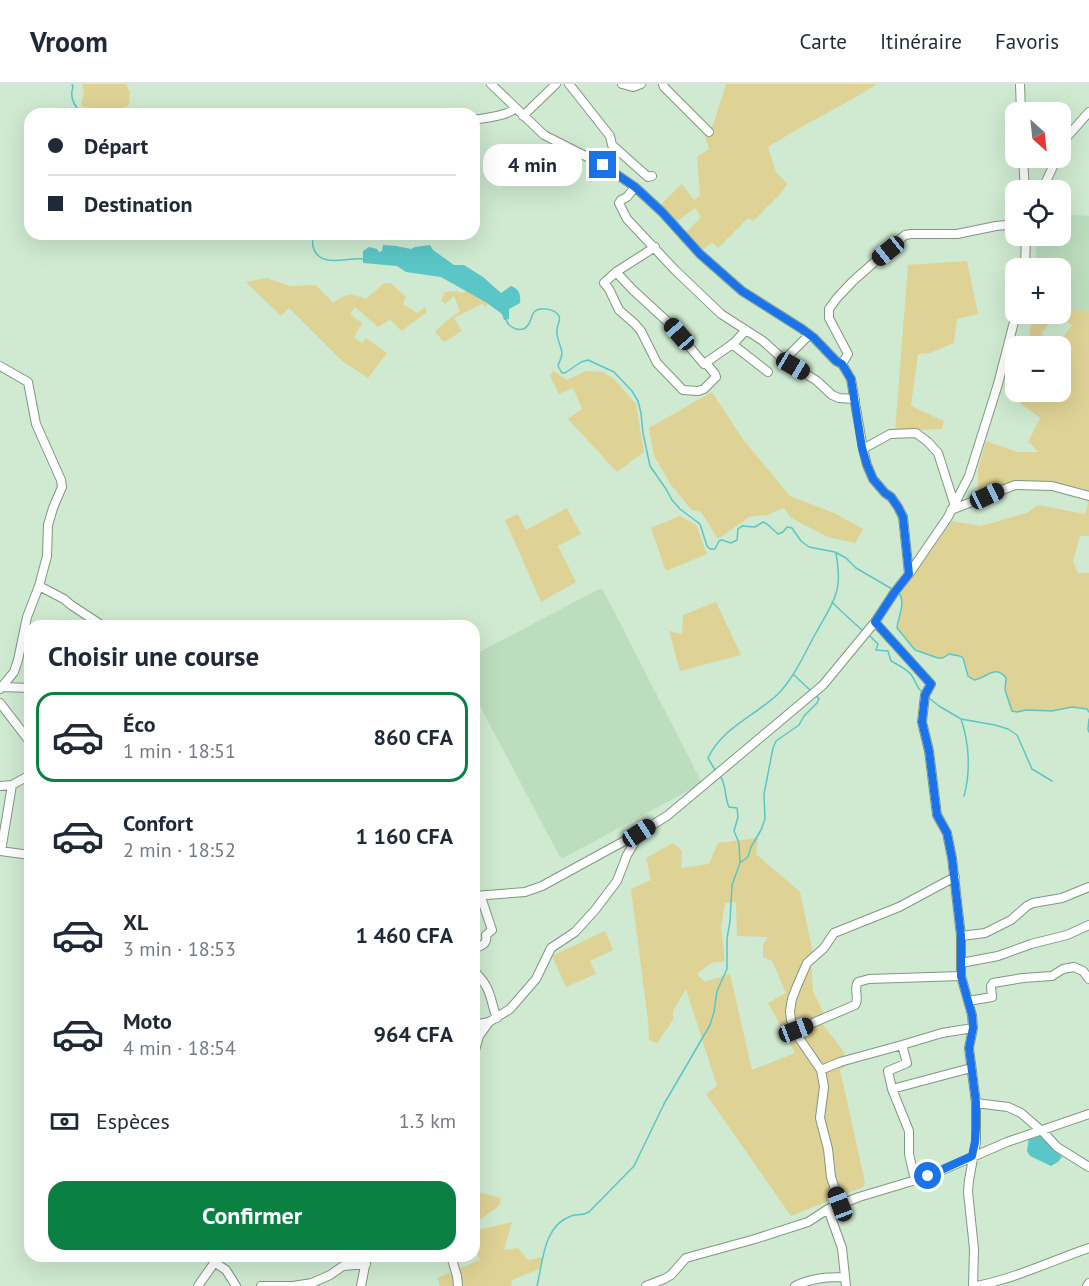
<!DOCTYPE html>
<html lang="fr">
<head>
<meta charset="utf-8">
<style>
  body { margin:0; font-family:"PT Sans",sans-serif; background:#f2f2f3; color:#1f2937; height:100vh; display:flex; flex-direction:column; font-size:22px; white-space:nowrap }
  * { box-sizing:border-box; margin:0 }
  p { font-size:20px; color:#747a83 }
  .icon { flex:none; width:33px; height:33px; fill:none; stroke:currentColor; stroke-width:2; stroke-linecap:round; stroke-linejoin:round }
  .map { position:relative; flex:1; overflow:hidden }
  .drawer { position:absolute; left:24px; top:536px; width:456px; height:642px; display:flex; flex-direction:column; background:#fff; border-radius:18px; box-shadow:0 6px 24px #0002 }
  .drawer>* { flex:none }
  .guide { position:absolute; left:24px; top:24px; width:456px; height:132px; border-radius:18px; box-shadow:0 6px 24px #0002; display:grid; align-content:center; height:132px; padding:0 24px; background:#fff }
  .needle { width:39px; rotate:153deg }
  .controls { position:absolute; left:1005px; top:18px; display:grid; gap:12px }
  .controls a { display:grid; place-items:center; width:66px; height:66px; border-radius:12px; background:#fff; box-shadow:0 6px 24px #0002; font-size:30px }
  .end { position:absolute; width:27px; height:27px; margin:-14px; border:8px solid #1a73e8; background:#fff; box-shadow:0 0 0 3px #fff }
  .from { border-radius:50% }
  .bubble { position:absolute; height:42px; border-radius:18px; background:#fff; box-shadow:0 6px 24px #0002; font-size:20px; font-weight:600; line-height:42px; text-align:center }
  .car { position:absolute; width:18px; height:36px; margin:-18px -9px; border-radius:8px; box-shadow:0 0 4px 2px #0007; background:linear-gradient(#222 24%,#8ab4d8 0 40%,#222 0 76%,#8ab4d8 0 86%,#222 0) }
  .guide b { display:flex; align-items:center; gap:21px; height:57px; font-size:22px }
  .guide b+b { border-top:2px solid #e0e1e3 }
  .guide i { width:15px; height:15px; background:#1f2937 }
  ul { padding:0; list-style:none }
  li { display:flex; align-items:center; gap:18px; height:90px; margin:0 12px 9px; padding:0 12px; border:3px solid transparent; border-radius:18px }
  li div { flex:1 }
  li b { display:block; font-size:22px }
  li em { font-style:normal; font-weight:600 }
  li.active { border-color:#0b8043 }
  li>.icon { width:54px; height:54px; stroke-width:1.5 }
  h2 { padding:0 24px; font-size:27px; line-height:72px }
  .pay { display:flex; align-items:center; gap:15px; height:66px; padding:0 24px; font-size:22px }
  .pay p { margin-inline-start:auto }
  .primary-button { display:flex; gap:12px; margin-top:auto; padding:12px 24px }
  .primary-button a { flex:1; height:69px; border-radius:18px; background:#0b8043; color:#fff; font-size:24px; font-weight:600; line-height:69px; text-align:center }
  header { display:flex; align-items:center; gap:36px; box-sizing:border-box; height:84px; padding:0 30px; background:#fff; border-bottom:2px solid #e0e1e3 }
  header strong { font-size:28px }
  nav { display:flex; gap:33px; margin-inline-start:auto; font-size:21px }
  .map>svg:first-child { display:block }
  .built { fill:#bdddbf }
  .green { fill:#ded295; fill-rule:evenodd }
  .water { fill:#5bc6c7 }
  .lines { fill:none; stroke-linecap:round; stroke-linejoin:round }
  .stream { stroke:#5bc6c7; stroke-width:1.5 }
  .minor-casing { stroke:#7f9881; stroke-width:10 }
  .minor { stroke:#fff; stroke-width:8 }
  .route { stroke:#1a73e8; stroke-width:8 }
</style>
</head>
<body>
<header>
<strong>Vroom</strong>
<nav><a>Carte</a><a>Itinéraire</a><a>Favoris</a></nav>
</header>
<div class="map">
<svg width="1089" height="1202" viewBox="0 0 1089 1202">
  <rect width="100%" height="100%" fill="#cfead1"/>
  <!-- built -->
  <path class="built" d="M1061,130L1089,132V227L1061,225L1060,184H1036V152H1060Z
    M599,505L603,506L701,697V700L563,774L560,773L474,611V571Z"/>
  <!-- green -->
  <path class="green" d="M82,0H126L130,8L129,21L119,26H95L81,22L84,8Z
    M726,0H877C842,23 803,40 768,63L776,88L787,100L781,109L753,137L748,134L718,164L712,158L698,170L682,153L701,133L695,124L673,140L660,121L682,100L694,116L700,111L697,73L709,65L705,52L713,41Z
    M967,177L978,230L957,235L954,259L930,269L918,270L911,322L944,337L942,345L895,347L908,181Z
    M267,194L290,202L316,201L333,219C347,209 349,209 366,215L384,199H391L406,213L403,220L417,229L425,223L427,228L412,239L402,247L390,236L378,243L355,223L350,230L362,239L354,253L362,259L366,254L387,269L368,294L342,277L289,224L281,232L246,198Z
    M456,207L462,209L466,207L487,219V223L482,220L454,234L462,247L444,258L435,248L445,238L460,227L454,212L445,220L441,216L445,208Z
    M1061,225L1089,227V410L1050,404L1033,406L1013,405L1000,407L978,405V385L986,357L1017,368H1039L1028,358L1040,334L1021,320L1022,308H1060V262H1027L1033,230H1055L1041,250L1058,260L1072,241L1056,230H1060Z
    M553,287L567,296L586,287L603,288L614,295L636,320L644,368L617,388L568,335L582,325L573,304L559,310L550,292Z
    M712,308L742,354L790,412L834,429L863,445L855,459L828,453L791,434L784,424L767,431L749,433L718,455L701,428L692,426L671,401L654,372L649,344Z
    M1089,415V452H1080L1073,477L1078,489H1089V628L1087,625L1072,623L1052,627L1026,626L1017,628L1012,627L1005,606L1006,594C994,579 986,597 971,595L968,592L963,574L960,572L949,570L943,574H938L915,566L897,544C898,533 905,521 900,511L952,437L981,442L1027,429L1038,421L1085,430Z
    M567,424L581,450L558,462L576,498L541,518L505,436L518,430L526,446Z
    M680,432L696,441L707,470L666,487L651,444Z
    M716,518L741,571L680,587L669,547L682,550L683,531Z
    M758,754L756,770L800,808L814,874L811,877L813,907L825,932L821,938L844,968L845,983L840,986L865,1098L863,1103L791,1132L706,1010L717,1002L686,905L673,927V936L657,959L649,956L648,937L631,805L651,796L646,774L673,759L682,767L681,784L709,780L718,759ZM736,818L737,852L768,853L763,861V873L772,877L786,909L768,919L795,969L752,986L730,890L705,898L697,890L711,879L725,877L721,844L725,819Z
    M605,847L613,866L590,877L596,890L566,903L552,872Z
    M474,1107L501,1114L499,1122L474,1140Z
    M512,1138L504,1166L518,1164L528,1176L543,1173L541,1184L512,1196L511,1202H440L437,1194L480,1176L474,1163V1147Z"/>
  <!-- water -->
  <path class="water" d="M383,161L396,162L411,165L415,163L430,161L433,166L454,181H464L483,193L501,209L511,202C519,205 521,210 520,219L509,225V235L504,236L502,230L487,219L441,193L406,188L397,182L363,179V167L369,163L377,165L379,168L382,167Z
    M1039,1050L1048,1057L1062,1073L1058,1078L1051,1082L1030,1072L1027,1067L1029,1053Z"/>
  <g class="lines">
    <!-- stream -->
    <path class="stream" d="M72,0L73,3C69,15 74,23 84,30
      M95,30L104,27L117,30
      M315,150C309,161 315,174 328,176C337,178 352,174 363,175
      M506,235C508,244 522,250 528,241C531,238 531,232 534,228C540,222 555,225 559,232C561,237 557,240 557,246C556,254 561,261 562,269C562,273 559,278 558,282L562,289H565L581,278L588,276L614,288L632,307L638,317L641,329L643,349L650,382L666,405L672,416L680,425L700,440L707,462L710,465H715L719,457L722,456L731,459L737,456L738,445L742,442L755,443L763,438L767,440L778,450L783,448L787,443L792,444L801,457L809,463L835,468L846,474L856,484L892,505
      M899,509C906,519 898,533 897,544L915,566L938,574H943L949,570L960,572L963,574L968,592L974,596C987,594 995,580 1006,594L1005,606L1012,627L1017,628L1026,626L1052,627L1072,623L1087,625L1089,628
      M832,518L840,526L863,547
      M869,551L878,560L876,566L888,567L891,577C898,581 908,585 912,592C917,599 915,602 923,609
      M794,591L810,606
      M929,614L939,622L961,635C969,658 971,687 964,712
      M961,635L995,641L1008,645L1017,651L1032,685L1052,697
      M1089,635L1088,645L1089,648
      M715,686L708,674C722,644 755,632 778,610C795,593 805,568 817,547C824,534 834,520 837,506C840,495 838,481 836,469
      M741,778L748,773L751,763L761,746L765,735L764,710L773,664L776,657L799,641L804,632L817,619L819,615L816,611
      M537,1202C543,1178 543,1142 571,1132C578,1129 580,1133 589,1128L634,1082L664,1020L710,941L714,928L717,907L727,885V855L730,837L732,801L740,779L739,759L734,747L738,733L737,724L729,723C724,713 727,701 720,692"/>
    <!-- minor casing -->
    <g class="minor-casing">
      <path id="minor" d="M491,0L544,51L603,81L635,103L662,128L700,170L742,207L802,245L814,254L836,277L842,280L851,295L863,365L867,381L873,395L885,409L891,413L898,423L903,433L909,490
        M569,0L610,52L612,61L648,93L652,92
        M622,0L633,3L641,0
        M663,0L664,3L709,48
        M1020,0L1021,28
        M523,32L556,0
        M474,36C488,33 504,33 516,24
        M1060,65L1066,54L1089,28
        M1023,74L1025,106
        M635,103L627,113L621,116L619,119L627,135L675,186L721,230L763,257L784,276L817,297L832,311L839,314L855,315
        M1042,106L1057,74
        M655,163L616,188L604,199L609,205L619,226L635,240L641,247L657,279L683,306L698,307L704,305L716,293L715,290L706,279
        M1025,184L1026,152
        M616,188L633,206L670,240L704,280L734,259L746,246
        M732,260L768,288
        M784,276L809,251
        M842,280L848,270L829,234V225L837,214L853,197L905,151L911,150H957L996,142L1016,140
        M0,282L28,298L36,340L61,396L62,403L53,424L48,441L47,472L39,502L27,533L18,576L14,588L0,605
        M863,365L890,350L916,349L928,358L938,369L954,419
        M951,426L1015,401L1052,402L1089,412
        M39,502L64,515L71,521L103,542
        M875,538L931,600L925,611L922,638L929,667L937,731L947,749L952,774L961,852V892L972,931L973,944L969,964L976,1019V1058L969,1096L968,1108L974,1165L973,1202
        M3,603L30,604
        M0,619L30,658
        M0,702L12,701
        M0,767L30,771
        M1,767L12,701L30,691
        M474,812L525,808L542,802L639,749L667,732L823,601L875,538L894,509L909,490L948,433L969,392L998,300L1016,230
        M961,852L985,849L1011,836L1027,822L1033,819L1062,814L1089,803
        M474,865C481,861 488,861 486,851L492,846L481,813
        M961,879L998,872L1031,860L1067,851L1089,841
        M474,886C478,892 483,896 486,902C492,912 492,923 497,934
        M968,917L992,913L991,902L993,899L1023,894L1052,892L1063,885L1074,883L1083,887L1089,895
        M474,941L489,938
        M796,946L855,921C860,914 853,905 858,898L869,895L961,892
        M474,970L479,952L489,938L510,925L536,895L551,864L575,848L595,826L617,797L627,771L639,751
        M821,986L840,978L902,961
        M892,1005L971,984
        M976,1019L1008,1023L1021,1029L1044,1049L1057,1063L1089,1083
        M915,1096L909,1070V1047L892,1005L888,987L907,979L902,961L942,949L973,944
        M840,1120L831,1093L828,1065L820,1034L824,1003L821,986L799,954L791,936L790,927L792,915L797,902L807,879L824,864L834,849L899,823L955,793
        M828,1125L842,1164L846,1202
        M451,1172L457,1192L458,1202
        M214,1178L226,1186L236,1202
        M198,1202L219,1172
        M261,1202H293L312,1199L330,1191L343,1182L366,1180
        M361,1202L367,1172
        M646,1202L664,1195L671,1191L686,1174L755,1155L808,1138L828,1125L859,1113L929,1092L1007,1058L1089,1030
        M795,1202C812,1194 827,1193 845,1193
        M977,1202C1016,1194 1051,1177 1089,1164
        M1087,1202L1089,1199"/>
    </g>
    <!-- minor -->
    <use href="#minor" class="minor"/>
  </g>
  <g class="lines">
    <!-- route -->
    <path class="route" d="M603,81L635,103L649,116L662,128L700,170L742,207L802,245L814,254L836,277L842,280L851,295L862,364L867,381L873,395L885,409L891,413L898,423L903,433L909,490L894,509L875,538L931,600L925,611L922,638L929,667L937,731L947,749L952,774L961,852V892L972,931L973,944L969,964L976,1019V1044L975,1058L972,1072L928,1092"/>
  </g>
</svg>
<div class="controls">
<a><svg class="needle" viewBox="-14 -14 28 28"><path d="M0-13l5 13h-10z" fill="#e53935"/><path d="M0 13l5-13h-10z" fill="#747a83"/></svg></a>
<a><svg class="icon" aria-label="locate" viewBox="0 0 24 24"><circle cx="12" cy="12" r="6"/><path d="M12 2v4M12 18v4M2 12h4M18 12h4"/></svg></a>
<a>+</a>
<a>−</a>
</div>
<i class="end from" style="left:928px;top:1092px"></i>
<i class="end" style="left:603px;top:81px"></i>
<div class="bubble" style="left:483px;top:60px;width:99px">4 min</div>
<i class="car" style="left:888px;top:167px;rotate:231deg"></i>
<i class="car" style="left:679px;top:250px;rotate:319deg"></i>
<i class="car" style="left:793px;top:282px;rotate:120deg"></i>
<i class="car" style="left:987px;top:412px;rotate:65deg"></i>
<i class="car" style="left:639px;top:749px;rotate:57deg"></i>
<i class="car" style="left:796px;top:946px;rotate:69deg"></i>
<i class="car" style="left:840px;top:1120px;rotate:339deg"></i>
<div class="guide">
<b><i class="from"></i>Départ</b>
<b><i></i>Destination</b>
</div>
<section class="drawer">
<h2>Choisir une course</h2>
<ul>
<li class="active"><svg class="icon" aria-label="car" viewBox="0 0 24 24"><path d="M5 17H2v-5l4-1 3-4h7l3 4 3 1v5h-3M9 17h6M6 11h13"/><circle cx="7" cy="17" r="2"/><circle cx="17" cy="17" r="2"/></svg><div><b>Éco</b><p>1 min · 18:51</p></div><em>860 CFA</em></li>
<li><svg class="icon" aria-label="car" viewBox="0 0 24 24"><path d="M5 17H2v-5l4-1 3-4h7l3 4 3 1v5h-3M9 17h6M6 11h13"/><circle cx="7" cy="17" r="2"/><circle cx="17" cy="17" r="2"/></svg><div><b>Confort</b><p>2 min · 18:52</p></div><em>1 160 CFA</em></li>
<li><svg class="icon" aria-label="car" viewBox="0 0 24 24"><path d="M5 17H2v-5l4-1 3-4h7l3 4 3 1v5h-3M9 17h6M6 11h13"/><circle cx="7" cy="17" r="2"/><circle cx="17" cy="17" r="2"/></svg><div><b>XL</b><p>3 min · 18:53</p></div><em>1 460 CFA</em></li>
<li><svg class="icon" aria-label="car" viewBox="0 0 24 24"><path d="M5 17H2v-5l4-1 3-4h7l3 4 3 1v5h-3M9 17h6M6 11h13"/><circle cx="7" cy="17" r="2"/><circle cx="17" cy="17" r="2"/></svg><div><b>Moto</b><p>4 min · 18:54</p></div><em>964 CFA</em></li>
</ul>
<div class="pay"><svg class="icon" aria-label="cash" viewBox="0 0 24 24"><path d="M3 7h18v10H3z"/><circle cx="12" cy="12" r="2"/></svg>Espèces<p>1.3 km</p></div>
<div class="primary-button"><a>Confirmer</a></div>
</section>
</div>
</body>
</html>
